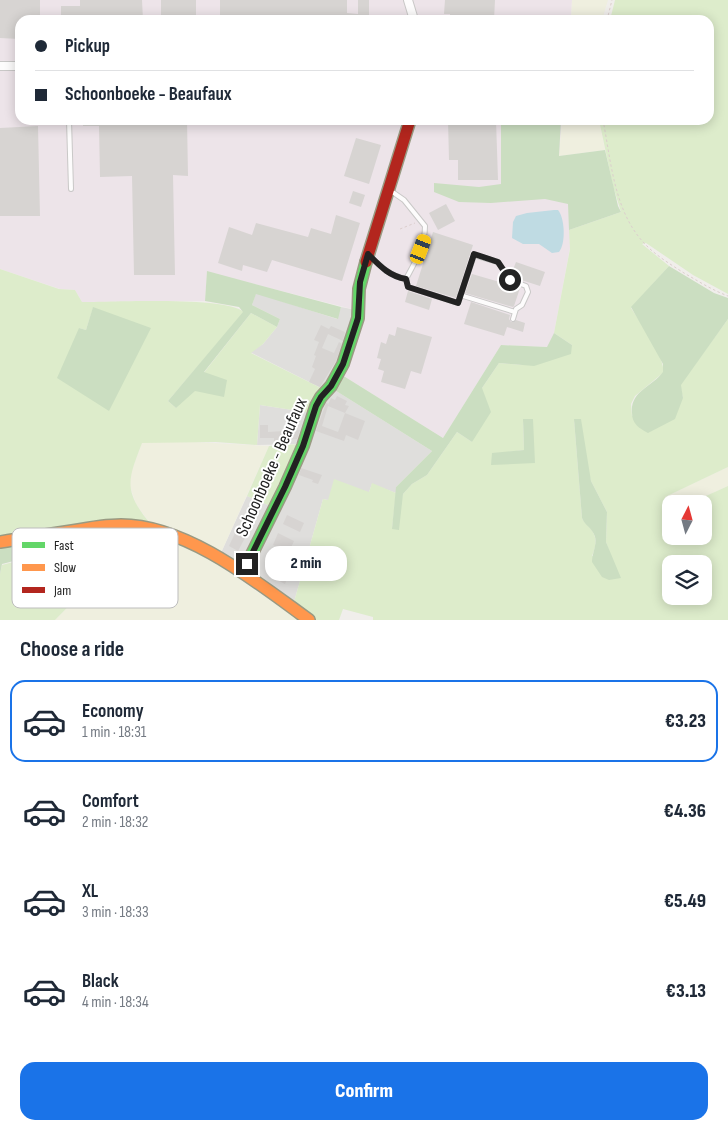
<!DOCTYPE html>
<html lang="en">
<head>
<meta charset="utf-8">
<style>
  body { margin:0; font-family:"Sofia Sans Condensed",sans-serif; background:#f2f2f3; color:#1f2937; height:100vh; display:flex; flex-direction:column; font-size:19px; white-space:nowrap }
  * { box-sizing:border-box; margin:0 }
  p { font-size:16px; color:#747a83 }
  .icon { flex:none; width:28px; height:28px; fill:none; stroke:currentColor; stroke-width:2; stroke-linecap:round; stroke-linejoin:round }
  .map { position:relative; height:620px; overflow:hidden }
  .panel { display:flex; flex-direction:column; background:#fff; flex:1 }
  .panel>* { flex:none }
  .guide { position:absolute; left:15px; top:15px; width:699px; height:110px; border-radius:15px; box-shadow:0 2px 12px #0003; display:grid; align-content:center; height:110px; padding:0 20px; background:#fff }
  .needle { width:32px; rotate:6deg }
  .tools { position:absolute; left:662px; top:495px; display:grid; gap:10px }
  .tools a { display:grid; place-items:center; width:50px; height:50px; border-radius:10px; background:#fff; box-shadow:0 2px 12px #0003; font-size:25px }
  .end { position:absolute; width:22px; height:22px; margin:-11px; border:6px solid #222; background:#fff; box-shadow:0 0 0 2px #fff }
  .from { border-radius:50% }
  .bubble { position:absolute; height:35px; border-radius:15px; background:#fff; box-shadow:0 2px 12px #0003; font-size:16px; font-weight:800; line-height:35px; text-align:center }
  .car { position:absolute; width:15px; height:30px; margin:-15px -8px; border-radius:6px; box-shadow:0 0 4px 1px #0007; background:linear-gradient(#f5c518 24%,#345 0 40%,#f5c518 0 76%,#345 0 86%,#f5c518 0) }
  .guide b { display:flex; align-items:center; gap:18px; height:48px; font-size:19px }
  .guide b+b { border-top:1px solid #e0e1e3 }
  .guide i { width:12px; height:12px; background:#1f2937 }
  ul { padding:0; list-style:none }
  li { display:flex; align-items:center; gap:15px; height:82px; margin:0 10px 8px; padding:0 10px; border:2px solid transparent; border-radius:15px }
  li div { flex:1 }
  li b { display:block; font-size:19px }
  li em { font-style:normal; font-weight:800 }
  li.selected { border-color:#1a73e8 }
  li>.icon { width:45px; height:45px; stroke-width:1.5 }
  h2 { padding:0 20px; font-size:22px; line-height:60px }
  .cta { display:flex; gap:10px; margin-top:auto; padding:10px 20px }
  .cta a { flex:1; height:58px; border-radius:15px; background:#1a73e8; color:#fff; font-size:20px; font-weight:800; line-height:58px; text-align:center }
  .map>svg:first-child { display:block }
  .residential { fill:#dfdedc }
  .industrial { fill:#ede4e9 }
  .farmland { fill:#efefdf }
  .grass { fill:#ddeccb; fill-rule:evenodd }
  .forest { fill:#cbdec1 }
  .water { fill:#bfdbe3 }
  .building { fill:#d7d4d2; fill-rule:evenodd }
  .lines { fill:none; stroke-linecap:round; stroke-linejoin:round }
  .lane-casing { stroke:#c9c8c7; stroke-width:6 }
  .street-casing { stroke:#c9c8c7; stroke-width:10 }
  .fast-casing { stroke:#999a82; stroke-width:14 }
  .slow-casing { stroke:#999a82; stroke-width:14 }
  .jam-casing { stroke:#999a82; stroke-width:14 }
  .path { stroke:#dccecd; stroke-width:1; stroke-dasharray:2.5 2.5; stroke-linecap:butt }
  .lane { stroke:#fdfcfc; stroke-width:4 }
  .street { stroke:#fdfcfc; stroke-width:8 }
  .fast { stroke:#63d668; stroke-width:11 }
  .slow { stroke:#ff974d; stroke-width:11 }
  .jam { stroke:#b3261e; stroke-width:11 }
  .route { stroke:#222; stroke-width:6 }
  .labels { text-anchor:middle; stroke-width:4; stroke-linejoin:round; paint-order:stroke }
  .street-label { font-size:18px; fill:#222; stroke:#fff }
  .key { fill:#fff; stroke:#bdbdbd; stroke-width:1 }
  .key-label { font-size:14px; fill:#222 }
</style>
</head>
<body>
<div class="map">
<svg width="728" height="620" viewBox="0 0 728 620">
  <rect width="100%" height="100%" fill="#f0eeeb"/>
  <!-- residential -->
  <path class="residential" d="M256,293L337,319L341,307L356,310L341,360L325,390L250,352L263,344L277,327L280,319L252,305Z
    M333,389L432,451L396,487V493L372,484L369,492L328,500L323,499L294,602L255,572L254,568L256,559L307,449L325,401Z
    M260,405L312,413L301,444L257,445Z
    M247,496L272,507L242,566L220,555Z"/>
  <!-- industrial -->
  <path class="industrial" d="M0,0H572L571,20H20V120H562L559,156L569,204L570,248L554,333L548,347L501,345L443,438L342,375L356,310L207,272L205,301L82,302L75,290L60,289L0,269Z"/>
  <!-- farmland -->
  <path class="farmland" d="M572,0H608L602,20H571Z
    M562,120H599L605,150L559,156Z
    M173,441L269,446L220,555L149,522L136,504L130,486V476L142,442Z
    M728,467V486L688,504H671V511L670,512L665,497Z
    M146,533H153L175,541L206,557L299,620H55L139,535Z"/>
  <!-- grass -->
  <path class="grass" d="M615,0H728V294L693,275L646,243L642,244L669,266L631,308C643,327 661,349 664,372L635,396L631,404L632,416L683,398L680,385L728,319V467L665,497L670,512L671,511V536H704V504H688L728,486V620H373V617L343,609L339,620H316L294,602L323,499L328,500L334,479L369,492L372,483L396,493L392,529L403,494L412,484L427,475L457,432L472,442L482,388L499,363L523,365L572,345L554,333L570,249L569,230L621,212L613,186L599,120H709V20H610ZM574,419L591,481L607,512L606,542L611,556H592C596,546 598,537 590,528C587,524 584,523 582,518ZM523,420L535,463L492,454L524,450ZM671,564H704V596H671Z
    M0,269L59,289L75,290L82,302C111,302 227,296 244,312L168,401L176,408L251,313L277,327L263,344L251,353L325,390L312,413L260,405L257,445L216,442L142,443C129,478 122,489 149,522L0,538ZM93,308L109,411L79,328L86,330Z
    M301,444L272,507L247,496L269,446Z
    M132,533L139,535L55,620H0V574L2,565L112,536Z"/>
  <!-- forest -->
  <path class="forest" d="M501,120H561L559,156L605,150L618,206L621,212L569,230L568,204L545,199L491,203L459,202L434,192V183L479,187L501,184Z
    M669,266L714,293L728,298V319L681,385L683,398L675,419L648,433C639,428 632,424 632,413C630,391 652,387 663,372V364L631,307Z
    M207,271L341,307L338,319L256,294L252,305L280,319L277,327L251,313L204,372L227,380L224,397L195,391L176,408L168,401L243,312L239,307L205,301Z
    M93,307L151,328L109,411L57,378L79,328L86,330Z
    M554,333L572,345L571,354L534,366L499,363L482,388L491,412L472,442L457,432L427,475L412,484L403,494L399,530L392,529L396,487L432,451L333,389L342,375L443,438L501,345L547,347Z
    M523,419H533L535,463L491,465L492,453L524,450Z
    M574,419H581L591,481L607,512L606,542L621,578L609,580L602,577L592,562C592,551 600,541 592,531C589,526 584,524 582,518Z
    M103,528L153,533L112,536L2,564L0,574V547Z"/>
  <!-- water -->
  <path class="water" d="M554,210H558C565,218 566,244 559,252L552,253L539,244H523L512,238L513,222L516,216L527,213Z"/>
  <!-- building -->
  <path class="building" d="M0,0H40V20H20L19,39L0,38Z
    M80,0H142L143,20H61V6H80Z
    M161,0H196V20H161Z
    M220,0H347V13L358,14V0H369V20H220Z
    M445,0H495L494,20H450V14H444Z
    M83,120H187L188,176L173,175L175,275H134L132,176L100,177L99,126H83Z
    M448,120H496L498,180H458V160H449Z
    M38,126L40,216H0V128Z
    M356,138L381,145L369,184L344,176Z
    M353,191L365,195L361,207L349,203Z
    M446,204L455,221L438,230L429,213Z
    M336,215L360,223L342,281L272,260L267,272L243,265L242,271L218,263L229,227L252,235L256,223L308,237L311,228L331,234Z
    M433,232L473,245L456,298L416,286Z
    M516,262L545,272L540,286L512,277L511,275Z
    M472,274L520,288L514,306L513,307L465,293Z
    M408,291L432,299L429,310L405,302Z
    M471,302L510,315L509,319L511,322L516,320L525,323L523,332L507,327L504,336L464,324Z
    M321,325L329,329L331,326L345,332L343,341L328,334L322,348L334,353L339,342L342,344L336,361L320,387L309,382L315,369L312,367L316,356L314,355L319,342L314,340Z
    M397,327L432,337L421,374L411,371L405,389L381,382L384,371L378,369L381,359L377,358L381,342L386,344L389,334L395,336Z
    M337,396L347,401L345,405L349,406L345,413L365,421L358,440L346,435L344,441L316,431L326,403L329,404L328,405L331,398L335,400ZM328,406L345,413L338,432L322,426Z
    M260,425H268V432L300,430L297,439L283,440V444L274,445V438H260Z
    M301,468L322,475L318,484L312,482L313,480L299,475Z
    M287,515L304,523L300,532L283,524Z
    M237,529L247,534L238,551L229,546Z
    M278,533L294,541L285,561L292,564L285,584L275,579L279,570L280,566L278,565L284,550L273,545Z"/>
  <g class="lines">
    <!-- lane casing -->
    <g class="lane-casing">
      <path id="lane" d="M69,120L71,189
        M370,256C381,267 390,276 406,279C415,262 425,246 425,226L404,200L391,191
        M406,279L408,287L458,303L474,255L498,262L510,280L526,286L528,292L522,305L516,309L513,319
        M460,295L515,312"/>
    </g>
    <!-- street casing -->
    <g class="street-casing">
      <path id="street" d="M408,0L414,20
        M0,66H20"/>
    </g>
    <!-- fast casing -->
    <g class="fast-casing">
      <path id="fast" d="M243,572L285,487L303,446L316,406L321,397L331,386L343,364L358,318L359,289L366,262"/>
    </g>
    <!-- slow casing -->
    <g class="slow-casing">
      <path id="slow" d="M0,542C24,538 48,535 72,531C88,528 105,525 121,525C187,525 258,583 309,620"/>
    </g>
    <!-- jam casing -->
    <g class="jam-casing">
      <path id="jam" d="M366,262L410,120"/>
    </g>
    <!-- path -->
    <path class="path" d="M607,20L612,0
      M603,120C611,161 614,211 644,243C655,255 670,264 684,273C698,281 712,290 728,296
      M400,229L415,223"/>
    <!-- lane -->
    <use href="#lane" class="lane"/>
    <!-- street -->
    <use href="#street" class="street"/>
    <!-- fast -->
    <use href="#fast" class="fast"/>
    <!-- slow -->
    <use href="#slow" class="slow"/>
    <!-- jam -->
    <use href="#jam" class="jam"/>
  </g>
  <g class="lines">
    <!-- route -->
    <path class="route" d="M247,564L285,487L303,446L316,406L321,397L331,386L343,364L358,318L360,282L368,254C380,266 389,276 406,279L408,287L458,303L474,254L498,262L510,280"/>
  </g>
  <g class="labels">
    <!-- street labels -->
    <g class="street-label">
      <text transform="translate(271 467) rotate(-66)" y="6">Schoonboeke - Beaufaux</text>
    </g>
  </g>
  <!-- legend -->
  <rect x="12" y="528" width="166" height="80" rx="8" class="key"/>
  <rect x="22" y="542" width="23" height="6" fill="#63d668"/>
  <rect x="22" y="564" width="23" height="7" fill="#ff974d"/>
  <rect x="22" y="587" width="23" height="6" fill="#b3261e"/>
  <g class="key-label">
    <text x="54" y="550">Fast</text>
    <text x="54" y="572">Slow</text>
    <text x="54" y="595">Jam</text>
  </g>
</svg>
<div class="tools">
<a><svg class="needle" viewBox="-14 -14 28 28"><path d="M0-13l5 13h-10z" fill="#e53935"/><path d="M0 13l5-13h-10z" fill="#747a83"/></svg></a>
<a><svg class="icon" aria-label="layers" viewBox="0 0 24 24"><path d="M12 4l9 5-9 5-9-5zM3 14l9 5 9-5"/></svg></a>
</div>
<i class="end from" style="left:510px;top:280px"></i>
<i class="end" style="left:247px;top:564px"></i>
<div class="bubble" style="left:265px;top:546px;width:82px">2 min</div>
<i class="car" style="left:421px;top:249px;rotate:21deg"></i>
<div class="guide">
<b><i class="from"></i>Pickup</b>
<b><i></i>Schoonboeke - Beaufaux</b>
</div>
</div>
<section class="panel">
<h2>Choose a ride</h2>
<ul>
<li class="selected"><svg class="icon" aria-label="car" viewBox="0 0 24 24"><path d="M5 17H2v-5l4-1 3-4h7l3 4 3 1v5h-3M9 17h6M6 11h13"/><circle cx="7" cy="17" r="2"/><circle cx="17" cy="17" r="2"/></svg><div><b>Economy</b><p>1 min · 18:31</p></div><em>€3.23</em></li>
<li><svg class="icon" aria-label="car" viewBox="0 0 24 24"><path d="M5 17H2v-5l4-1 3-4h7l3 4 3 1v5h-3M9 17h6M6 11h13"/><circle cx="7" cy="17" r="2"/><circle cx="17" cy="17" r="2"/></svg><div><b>Comfort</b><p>2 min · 18:32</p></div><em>€4.36</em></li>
<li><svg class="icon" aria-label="car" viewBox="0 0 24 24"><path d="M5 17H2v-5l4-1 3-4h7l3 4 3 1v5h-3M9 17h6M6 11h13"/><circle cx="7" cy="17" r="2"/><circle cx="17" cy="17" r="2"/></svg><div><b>XL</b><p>3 min · 18:33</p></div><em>€5.49</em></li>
<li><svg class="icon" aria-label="car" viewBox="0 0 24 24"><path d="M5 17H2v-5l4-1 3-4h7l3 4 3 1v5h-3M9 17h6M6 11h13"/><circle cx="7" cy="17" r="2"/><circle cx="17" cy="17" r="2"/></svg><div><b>Black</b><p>4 min · 18:34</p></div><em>€3.13</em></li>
</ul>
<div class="cta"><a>Confirm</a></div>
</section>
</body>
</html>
